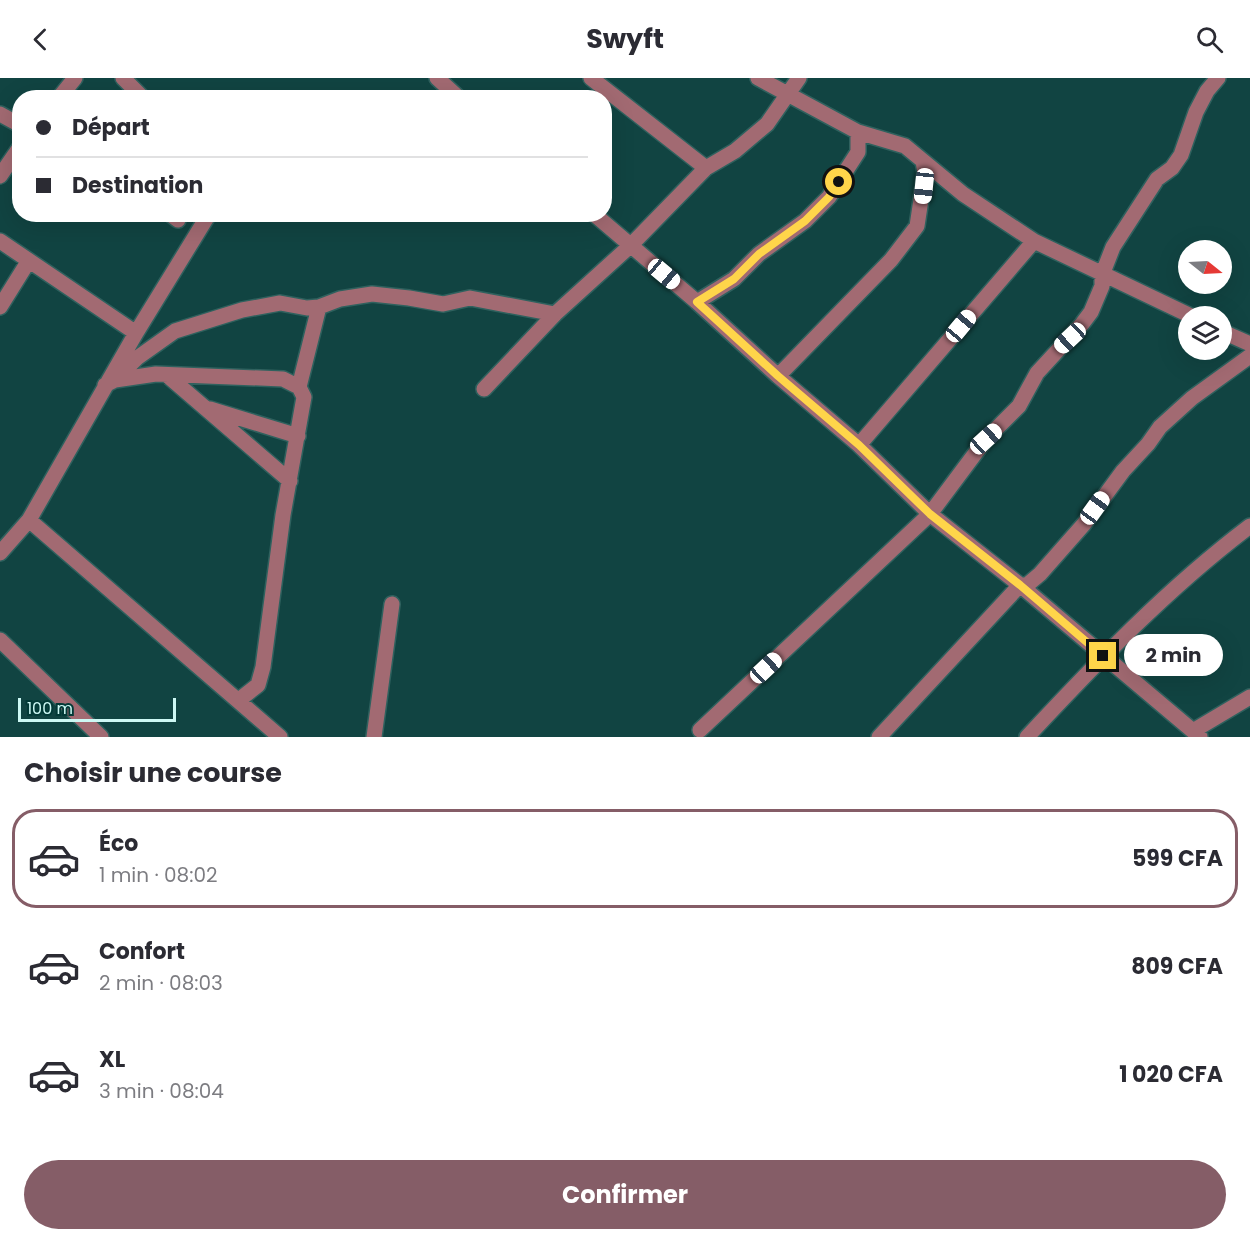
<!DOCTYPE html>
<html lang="fr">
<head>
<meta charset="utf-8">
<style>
  body { margin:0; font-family:Poppins,sans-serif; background:#f7f7f7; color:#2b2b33; height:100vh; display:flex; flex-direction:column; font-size:22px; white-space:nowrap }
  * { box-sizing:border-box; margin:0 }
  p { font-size:20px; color:#7c7c81 }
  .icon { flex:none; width:33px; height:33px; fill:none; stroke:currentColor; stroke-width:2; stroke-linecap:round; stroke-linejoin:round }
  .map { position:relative; height:659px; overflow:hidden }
  .details { display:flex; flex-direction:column; background:#fff; flex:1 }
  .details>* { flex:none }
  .guide { position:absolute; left:12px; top:12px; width:600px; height:132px; border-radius:24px; box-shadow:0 6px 24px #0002; display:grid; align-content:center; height:132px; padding:0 24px; background:#fff }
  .needle { width:39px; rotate:108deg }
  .tools { position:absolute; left:1178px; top:162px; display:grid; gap:12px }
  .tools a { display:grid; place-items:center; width:54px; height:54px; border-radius:50%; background:#fff; box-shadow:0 6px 24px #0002; font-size:30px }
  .scale { position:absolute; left:18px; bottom:15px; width:158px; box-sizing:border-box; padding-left:6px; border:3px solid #cdf8f4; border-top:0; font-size:16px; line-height:21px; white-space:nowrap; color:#cdf8f4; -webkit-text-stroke:4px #023a37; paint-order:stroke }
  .end { position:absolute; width:27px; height:27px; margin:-14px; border:8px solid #ffd54a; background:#111; box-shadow:0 0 0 3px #111 }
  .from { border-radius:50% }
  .bubble { position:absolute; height:42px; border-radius:21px; background:#fff; box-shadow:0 6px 24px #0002; font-size:20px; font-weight:700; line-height:42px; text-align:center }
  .car { position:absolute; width:18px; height:36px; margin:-18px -9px; border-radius:8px; box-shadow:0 0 4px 2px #0007; background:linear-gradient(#fff 24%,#345 0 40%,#fff 0 76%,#345 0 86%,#fff 0) }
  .guide b { display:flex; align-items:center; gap:21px; height:57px; font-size:22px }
  .guide b+b { border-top:2px solid #e1e1e2 }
  .guide i { width:15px; height:15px; background:#2b2b33 }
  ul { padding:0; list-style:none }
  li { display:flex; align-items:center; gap:18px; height:99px; margin:0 12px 9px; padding:0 12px; border:3px solid transparent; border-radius:24px }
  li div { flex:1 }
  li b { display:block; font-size:22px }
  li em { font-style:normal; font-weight:700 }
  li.on { border-color:#855d67 }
  li>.icon { width:54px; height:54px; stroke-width:1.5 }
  h2 { padding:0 24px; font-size:27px; line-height:72px }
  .cta { display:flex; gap:12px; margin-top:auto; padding:12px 24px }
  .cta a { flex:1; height:69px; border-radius:36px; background:#855d67; color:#fff; font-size:24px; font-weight:700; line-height:69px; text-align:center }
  header { display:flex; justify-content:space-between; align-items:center; height:78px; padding:0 24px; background:#fff; font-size:27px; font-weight:700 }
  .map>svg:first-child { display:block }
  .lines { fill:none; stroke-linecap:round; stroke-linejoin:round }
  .minor-casing { stroke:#2f615e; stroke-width:18 }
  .minor { stroke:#a26a72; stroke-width:15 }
  .route { stroke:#ffd54a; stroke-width:8 }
</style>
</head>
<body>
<header><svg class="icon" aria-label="back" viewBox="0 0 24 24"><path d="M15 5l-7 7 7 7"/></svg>Swyft<svg class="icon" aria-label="search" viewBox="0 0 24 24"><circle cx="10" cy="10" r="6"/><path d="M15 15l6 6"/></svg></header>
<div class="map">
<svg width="1250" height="659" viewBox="0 0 1250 659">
  <rect width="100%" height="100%" fill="#114442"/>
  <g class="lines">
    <!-- minor casing -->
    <g class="minor-casing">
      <path id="minor" d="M123,0L143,20
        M437,0L459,20
        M591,0L706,90
        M758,0L858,54L905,68L963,116L1034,163L1191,238
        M59,20L75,0
        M0,36L20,47
        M0,98L20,69
        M170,136L178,142
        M594,136L697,224L778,298L859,367L930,436L1020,507L1200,659
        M0,163L136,255L29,442L0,475
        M697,224L734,201L759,176L805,143L829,119L858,74V54
        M0,229L28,184
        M1221,253L1250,266
        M136,255L209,136
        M168,298L290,403
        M778,298L891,182L917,148L925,95L923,83
        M115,302L137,280L175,253L242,232L280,225L307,230L319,229L340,221L372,216L409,220L443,226L470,220L555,236
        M105,307L115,302L156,296L283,301L299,309L304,319L283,437L263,589L258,607L239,622
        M299,309L319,229
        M484,311L555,236L630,168L706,90L735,73L767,46L799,0
        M210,331L298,358
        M859,367L1034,163
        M29,442L280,659
        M0,562L101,659
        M700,652L930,436L986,361L1019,328L1037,295L1082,246L1091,234L1102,208V197L1113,169L1157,101L1172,90L1181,77L1196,34L1207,13L1218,0
        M1193,653L1250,619
        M374,659L392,526
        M879,659L1020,507H1027L1040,496L1084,446L1123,393L1148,366L1160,349L1192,320L1250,278
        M1027,659C1097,584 1168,510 1250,448"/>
    </g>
    <!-- minor -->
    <use href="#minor" class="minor"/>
  </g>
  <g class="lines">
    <!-- route -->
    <path class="route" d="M839,104L829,119L805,143L759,176L734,201L697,224L778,298L859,367L930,436L1020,507L1103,578"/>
  </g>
</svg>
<div class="tools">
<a><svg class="needle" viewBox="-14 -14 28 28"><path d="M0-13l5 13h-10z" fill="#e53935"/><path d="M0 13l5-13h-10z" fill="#7c7c81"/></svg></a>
<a><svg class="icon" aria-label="layers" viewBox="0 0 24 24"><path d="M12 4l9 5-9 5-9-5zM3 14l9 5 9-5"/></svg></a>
</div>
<div class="scale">100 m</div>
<i class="end from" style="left:839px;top:104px"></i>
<i class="end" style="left:1103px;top:578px"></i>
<div class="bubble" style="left:1124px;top:556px;width:99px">2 min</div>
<i class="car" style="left:924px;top:108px;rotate:186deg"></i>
<i class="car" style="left:664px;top:196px;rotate:130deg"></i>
<i class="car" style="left:961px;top:248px;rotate:40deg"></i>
<i class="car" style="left:1070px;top:260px;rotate:227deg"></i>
<i class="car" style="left:986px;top:361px;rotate:48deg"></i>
<i class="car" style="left:1095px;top:430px;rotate:36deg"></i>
<i class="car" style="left:766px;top:590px;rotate:47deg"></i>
<div class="guide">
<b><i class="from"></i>Départ</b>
<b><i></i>Destination</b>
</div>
</div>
<section class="details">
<h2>Choisir une course</h2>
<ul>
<li class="on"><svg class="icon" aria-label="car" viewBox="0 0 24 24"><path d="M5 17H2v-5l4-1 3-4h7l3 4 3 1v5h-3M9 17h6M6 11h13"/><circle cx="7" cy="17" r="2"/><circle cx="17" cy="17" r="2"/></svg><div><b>Éco</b><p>1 min · 08:02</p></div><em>599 CFA</em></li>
<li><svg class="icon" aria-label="car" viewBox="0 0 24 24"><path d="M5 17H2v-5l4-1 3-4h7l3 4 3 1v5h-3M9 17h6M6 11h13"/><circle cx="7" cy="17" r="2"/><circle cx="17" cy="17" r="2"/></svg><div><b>Confort</b><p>2 min · 08:03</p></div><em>809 CFA</em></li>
<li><svg class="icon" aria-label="car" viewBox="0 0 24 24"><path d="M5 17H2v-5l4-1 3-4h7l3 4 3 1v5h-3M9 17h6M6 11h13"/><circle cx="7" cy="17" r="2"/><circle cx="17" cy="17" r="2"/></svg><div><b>XL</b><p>3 min · 08:04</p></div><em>1 020 CFA</em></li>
</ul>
<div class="cta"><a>Confirmer</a></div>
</section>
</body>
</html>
